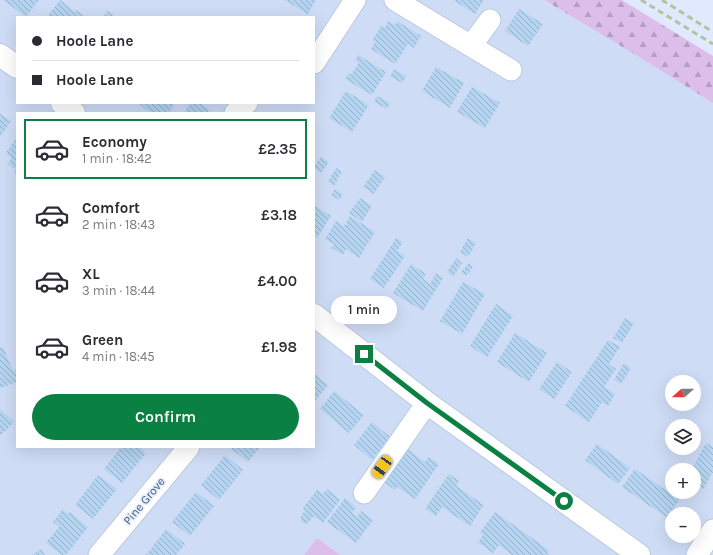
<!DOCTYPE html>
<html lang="en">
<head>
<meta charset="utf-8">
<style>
  body { margin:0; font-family:Karla,sans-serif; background:#f7f7f7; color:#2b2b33; height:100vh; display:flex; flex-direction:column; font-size:15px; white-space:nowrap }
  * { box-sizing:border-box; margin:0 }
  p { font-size:13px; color:#7c7c81 }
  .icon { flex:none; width:22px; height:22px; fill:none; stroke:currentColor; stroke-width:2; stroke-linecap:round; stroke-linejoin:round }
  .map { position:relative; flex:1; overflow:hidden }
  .side { position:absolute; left:16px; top:112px; width:299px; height:336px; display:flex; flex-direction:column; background:#fff; border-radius:0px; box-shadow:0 4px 16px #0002 }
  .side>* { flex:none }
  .hud { position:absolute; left:16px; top:16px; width:299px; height:88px; border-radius:0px; box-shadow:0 4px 16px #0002; display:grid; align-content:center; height:88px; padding:0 16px; background:#fff }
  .needle { width:26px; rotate:249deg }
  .tools { position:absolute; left:665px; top:375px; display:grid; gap:8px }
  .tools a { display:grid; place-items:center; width:36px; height:36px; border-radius:50%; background:#fff; box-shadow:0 4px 16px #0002; font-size:20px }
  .end { position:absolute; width:18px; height:18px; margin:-9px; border:5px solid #0b8043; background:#fff; box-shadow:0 0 0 2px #fff }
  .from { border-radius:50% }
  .bubble { position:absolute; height:28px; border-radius:14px; background:#fff; box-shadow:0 4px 16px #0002; font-size:13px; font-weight:600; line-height:28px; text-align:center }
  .car { position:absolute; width:12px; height:24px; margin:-12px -6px; border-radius:5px; box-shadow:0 0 3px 1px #0007; background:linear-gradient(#f5c518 24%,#345 0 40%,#f5c518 0 76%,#345 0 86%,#f5c518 0) }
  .hud b { display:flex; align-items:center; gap:14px; height:38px; font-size:15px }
  .hud b+b { border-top:1px solid #e1e1e2 }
  .hud i { width:10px; height:10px; background:#2b2b33 }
  ul { padding:7px 0 0; list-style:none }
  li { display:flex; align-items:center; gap:12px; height:60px; margin:0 8px 6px; padding:0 8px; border:2px solid transparent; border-radius:0px }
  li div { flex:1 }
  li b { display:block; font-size:15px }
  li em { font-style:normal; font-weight:600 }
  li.selected { border-color:#0b8043 }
  li>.icon { width:36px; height:36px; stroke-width:1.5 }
  .cta { display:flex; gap:8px; margin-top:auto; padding:8px 16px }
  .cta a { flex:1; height:46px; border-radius:24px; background:#0b8043; color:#fff; font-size:16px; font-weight:600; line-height:46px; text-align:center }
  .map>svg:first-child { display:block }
  .residential { fill:#cedcf5; fill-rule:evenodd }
  .forest { fill:url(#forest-firs) }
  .garden { fill:#ddbeeb }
  .building { fill:url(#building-back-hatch) }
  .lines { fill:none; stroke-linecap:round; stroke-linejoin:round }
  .minor-casing { stroke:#b8cadf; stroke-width:23 }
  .tertiary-casing { stroke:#b8cadf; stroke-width:24 }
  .minor { stroke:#fff; stroke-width:21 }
  .tertiary { stroke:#fff; stroke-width:22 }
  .rail { stroke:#aec69f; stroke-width:3; stroke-dasharray:6 4; stroke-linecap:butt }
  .route { stroke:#0b8043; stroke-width:5 }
  .labels { text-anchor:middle; stroke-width:3.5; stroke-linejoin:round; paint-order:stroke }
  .street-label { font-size:12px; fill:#466075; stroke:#e7eeff }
</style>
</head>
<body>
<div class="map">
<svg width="713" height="555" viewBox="0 0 713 555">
  <defs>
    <pattern id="forest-firs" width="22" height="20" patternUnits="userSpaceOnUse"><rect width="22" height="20" fill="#ddbeeb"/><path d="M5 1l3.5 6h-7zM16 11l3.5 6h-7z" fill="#b59ec3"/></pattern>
    <pattern id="building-back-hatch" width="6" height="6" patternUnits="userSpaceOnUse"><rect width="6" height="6" fill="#b4d4f1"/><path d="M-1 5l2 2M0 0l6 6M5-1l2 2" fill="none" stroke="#94afc8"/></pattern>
  </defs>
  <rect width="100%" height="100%" fill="#e0e9fd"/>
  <!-- residential -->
  <path class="residential" d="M0,0H543L634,54L713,103V555H0ZM17,17H314V103H17ZM17,113H314V447H17ZM672,382H694V404H672ZM672,426H694V448H672ZM672,470H694V492H672ZM672,514H694V536H672Z"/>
  <!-- forest -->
  <path class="forest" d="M544,0H622L713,56V103L634,54Z"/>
  <!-- garden -->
  <path class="garden" d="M317,538L340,555H304Z"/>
  <!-- building -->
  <path class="building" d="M3,0H39L26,17Z
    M60,0L75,12L76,10L86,17H47Z
    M284,0H316L308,14Z
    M453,0H484L475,14Z
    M519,9L543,24L528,46L505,31Z
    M107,11L114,15L112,17H103Z
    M388,21L395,25L397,21L421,36L414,48L408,44L395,64L371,49L375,42L372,40L377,33L381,26L385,28Z
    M358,55L386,72L372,95L345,79L349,73L351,75L359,63L355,60Z
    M436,67L464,83L450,108L422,91Z
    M394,69L406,76L402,83L390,76Z
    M472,87L500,103L485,128L457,112Z
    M346,91L369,105L352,132L329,118Z
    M377,96L390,103L387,109L374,102Z
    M138,103H172L174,104L169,113H150Z
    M190,103H202L201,104L209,109L207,113H184Z
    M0,114L11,121L0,137Z
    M17,137V175L14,173L16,170L8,164L12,158L6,153Z
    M321,157L329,162L321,173L314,168V166Z
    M336,168L342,172L334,186L328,181Z
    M375,170L385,177L374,194L363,187Z
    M335,189L343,194L339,200L331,195Z
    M360,198L372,206L362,222L349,213Z
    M314,205L331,216L317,238L314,236Z
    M350,216L375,232L359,258L346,249L343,255L331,248L334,244L325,239L336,221L344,226Z
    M396,238L403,242L397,251L405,256L384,288L370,279Z
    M468,238L476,243L468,257L460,252Z
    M456,258L462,263L453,277L447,272Z
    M469,263L473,267L466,276L461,272Z
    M411,264L426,274L423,279L430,284L436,273L443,278L423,311L393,293Z
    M463,282L485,294L462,334L440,321Z
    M496,304L513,316L487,357L470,346Z
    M625,318L634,323L622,343L613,338Z
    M515,333L547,353L529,382L497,362Z
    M608,340L620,347L609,364L616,369L604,387L615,394L608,406L602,402L589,422L565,406Z
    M3,347L13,371L17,369V382L0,388V348Z
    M557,362L572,372L554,399L539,389Z
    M624,363L631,368L621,384L614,380Z
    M314,374L328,385L314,402Z
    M334,391L364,415L349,433L320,409Z
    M0,409L14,422L1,435L0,434Z
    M372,422L390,437L372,460L354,445Z
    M706,443L713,447V472L703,489L694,483V470H691Z
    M597,444L630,468L618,484L585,460Z
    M403,446L425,462L429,457L439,464L415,499L397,487L395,490L385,483L386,480L381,476Z
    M121,447H139L146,453L122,483L104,469Z
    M229,447H260L248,462Z
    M225,455L243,470L219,500L201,485Z
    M635,469L680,500L673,508L680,513L679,514H672V521L622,487Z
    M449,474L459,481L456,486L484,505L470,526L442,507L436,516L425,509Z
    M98,475L117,489L93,519L75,505Z
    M327,489L340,500L323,523L314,516L308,523L304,524L301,521V516L305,510L303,508L317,490L323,494Z
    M196,492L214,506L190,536L172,522Z
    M345,498L356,507L352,513L357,517L361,511L373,520L356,543L327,522Z
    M63,509L68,514L70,512L88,527L66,555H62L46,543L58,528L59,526L53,522Z
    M495,512L549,550L547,553L549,555H512L499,545L493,553L478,542L483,535L480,532Z
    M166,529L185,544L176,555H146Z
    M41,549L45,555H32Z"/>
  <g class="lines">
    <!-- minor casing -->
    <g class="minor-casing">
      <path id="minor" d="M395,0L471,46
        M490,20L471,46L511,70
        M314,63L355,0
        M235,113L247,103
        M364,493L427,403
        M99,555L189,447
        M697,555L713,530"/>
    </g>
    <!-- tertiary casing -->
    <g class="tertiary-casing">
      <path id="tertiary" d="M0,55L17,67
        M62,103L74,113
        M314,315L427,403L639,555"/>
    </g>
    <!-- minor -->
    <use href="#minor" class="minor"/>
    <!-- tertiary -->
    <use href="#tertiary" class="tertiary"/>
    <!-- rail -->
    <path class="rail" d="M641,0L713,44
      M662,0L713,32"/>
  </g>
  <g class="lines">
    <!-- route -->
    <path class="route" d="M364,354L427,403L564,501"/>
  </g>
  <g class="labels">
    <!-- street labels -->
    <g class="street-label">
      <text transform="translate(144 501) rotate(-50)" y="4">Pine Grove</text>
    </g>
  </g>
</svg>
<div class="tools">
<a><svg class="needle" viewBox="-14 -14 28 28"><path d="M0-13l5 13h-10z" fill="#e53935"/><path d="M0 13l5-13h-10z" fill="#7c7c81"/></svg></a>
<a><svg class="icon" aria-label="layers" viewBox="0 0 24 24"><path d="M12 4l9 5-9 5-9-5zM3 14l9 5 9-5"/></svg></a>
<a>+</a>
<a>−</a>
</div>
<i class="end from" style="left:564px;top:501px"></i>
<i class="end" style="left:364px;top:354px"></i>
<div class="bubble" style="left:331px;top:296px;width:66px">1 min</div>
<i class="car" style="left:382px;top:467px;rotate:215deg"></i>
<div class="hud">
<b><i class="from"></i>Hoole Lane</b>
<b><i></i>Hoole Lane</b>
</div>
<section class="side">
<ul>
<li class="selected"><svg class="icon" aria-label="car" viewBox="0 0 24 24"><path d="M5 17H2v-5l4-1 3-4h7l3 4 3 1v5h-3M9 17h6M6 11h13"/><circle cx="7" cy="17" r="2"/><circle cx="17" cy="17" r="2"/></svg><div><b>Economy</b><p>1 min · 18:42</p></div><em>£2.35</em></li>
<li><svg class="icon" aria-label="car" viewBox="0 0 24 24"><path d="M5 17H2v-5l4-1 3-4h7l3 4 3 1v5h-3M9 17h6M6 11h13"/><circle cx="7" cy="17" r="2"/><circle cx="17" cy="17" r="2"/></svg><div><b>Comfort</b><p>2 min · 18:43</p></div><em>£3.18</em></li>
<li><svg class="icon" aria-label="car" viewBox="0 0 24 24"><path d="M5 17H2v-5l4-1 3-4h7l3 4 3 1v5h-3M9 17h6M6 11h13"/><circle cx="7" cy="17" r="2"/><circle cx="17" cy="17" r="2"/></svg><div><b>XL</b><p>3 min · 18:44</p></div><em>£4.00</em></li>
<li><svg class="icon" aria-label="car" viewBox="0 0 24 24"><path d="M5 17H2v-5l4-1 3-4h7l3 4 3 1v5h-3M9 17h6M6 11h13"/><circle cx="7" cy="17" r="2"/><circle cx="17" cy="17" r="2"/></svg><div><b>Green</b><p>4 min · 18:45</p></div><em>£1.98</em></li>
</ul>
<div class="cta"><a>Confirm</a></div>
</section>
</div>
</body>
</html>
